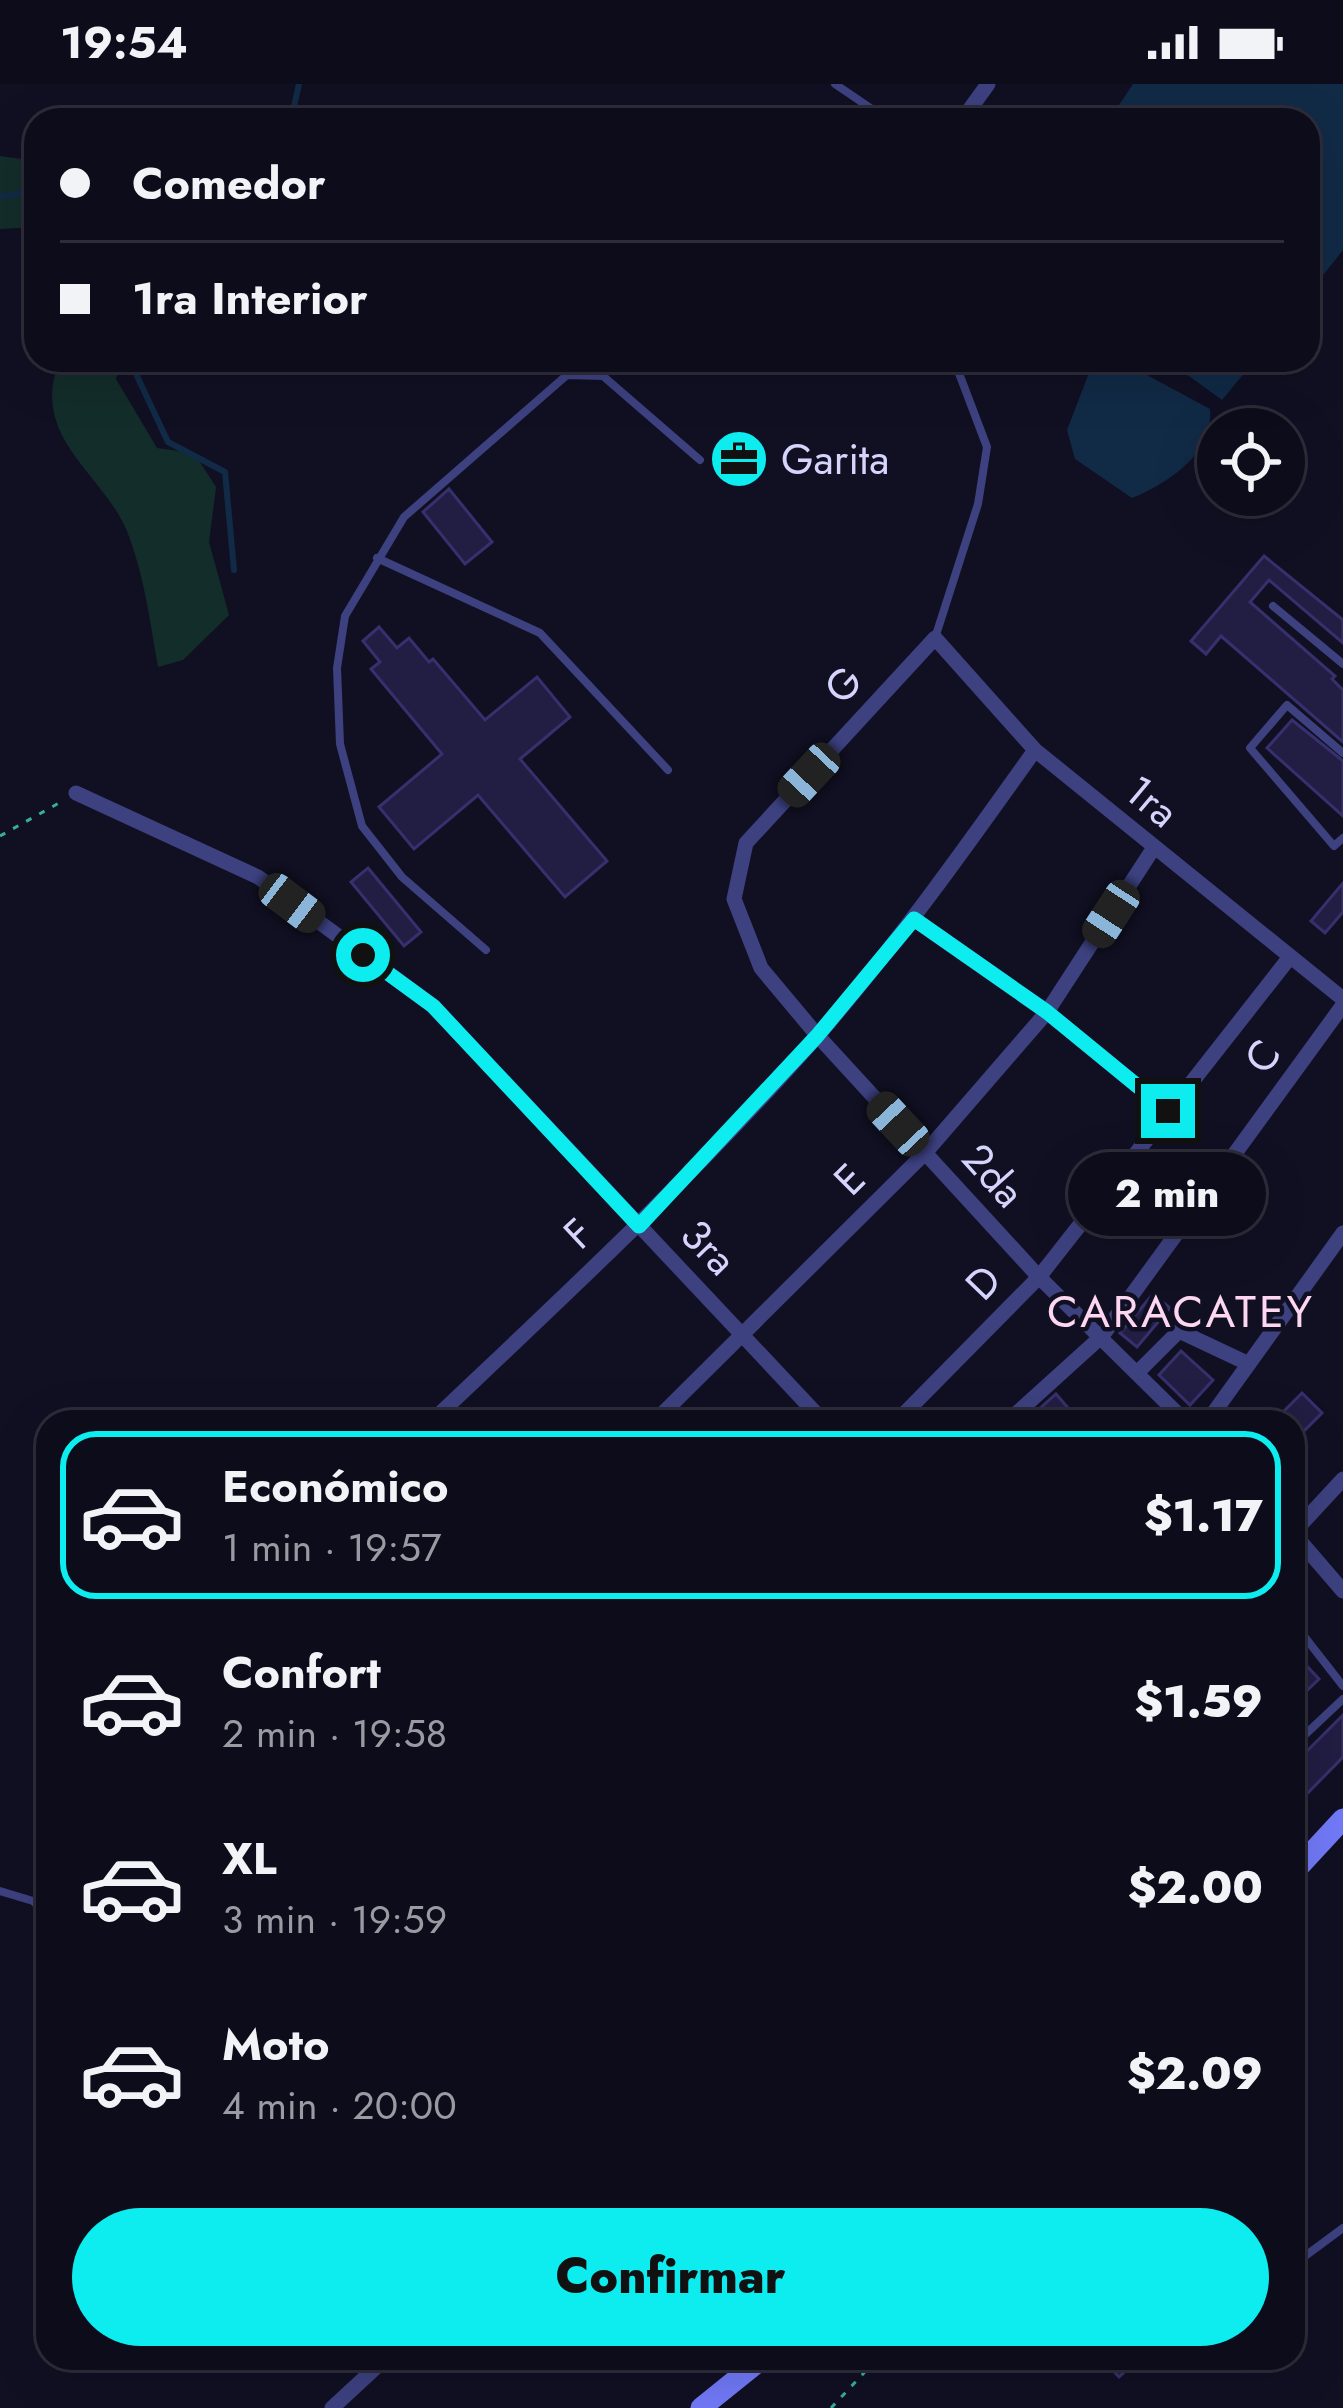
<!DOCTYPE html>
<html lang="es">
<head>
<meta charset="utf-8">
<style>
  body { margin:0; font-family:Jost,sans-serif; background:#161523; color:#f1f3f6; height:100vh; display:flex; flex-direction:column; font-size:45px; white-space:nowrap }
  * { box-sizing:border-box; margin:0 }
  p { font-size:39px; color:#9a9ba2 }
  .icon { flex:none; width:66px; height:66px; fill:none; stroke:currentColor; stroke-width:2; stroke-linecap:round; stroke-linejoin:round }
  .map { position:relative; flex:1; overflow:hidden }
  .details { position:absolute; left:36px; top:1326px; width:1269px; height:960px; display:flex; flex-direction:column; background:#0d0c1a; border-radius:36px; box-shadow:0 12px 48px #0002,0 0 0 3px #2d2c39 }
  .details>* { flex:none }
  .guide { position:absolute; left:24px; top:24px; width:1296px; height:264px; border-radius:36px; box-shadow:0 12px 48px #0002,0 0 0 3px #2d2c39; display:grid; align-content:center; height:264px; padding:0 36px; background:#0d0c1a }
  .controls { position:absolute; left:1197px; top:324px; display:grid; gap:24px }
  .controls a { display:grid; place-items:center; width:108px; height:108px; border-radius:50%; background:#0d0c1a; box-shadow:0 12px 48px #0002,0 0 0 3px #2d2c39; font-size:60px }
  .end { position:absolute; width:54px; height:54px; margin:-27px; border:15px solid #0dedf0; background:#111; box-shadow:0 0 0 6px #111 }
  .from { border-radius:50% }
  .bubble { position:absolute; height:84px; border-radius:42px; background:#0d0c1a; box-shadow:0 12px 48px #0002,0 0 0 3px #2d2c39; font-size:39px; font-weight:800; line-height:84px; text-align:center }
  .car { position:absolute; width:36px; height:72px; margin:-36px -18px; border-radius:15px; box-shadow:0 0 9px 3px #0007; background:linear-gradient(#222 24%,#8ab4d8 0 40%,#222 0 76%,#8ab4d8 0 86%,#222 0) }
  .guide b { display:flex; align-items:center; gap:42px; height:114px; font-size:45px }
  .guide b+b { border-top:3px solid #2d2c39 }
  .guide i { width:30px; height:30px; background:#f1f3f6 }
  ul { padding:21px 0 0; list-style:none }
  li { display:flex; align-items:center; gap:36px; height:168px; margin:0 24px 18px; padding:0 12px; border:6px solid transparent; border-radius:36px }
  li div { flex:1 }
  li b { display:block; font-size:45px }
  li em { font-style:normal; font-weight:800 }
  li.on { border-color:#0dedf0 }
  li>.icon { width:108px; height:108px; stroke-width:1.5 }
  .button { display:flex; gap:24px; margin-top:auto; padding:24px 36px }
  .button a { flex:1; height:138px; border-radius:72px; background:#0dedf0; color:#111; font-size:48px; font-weight:800; line-height:138px; text-align:center }
  .status { display:flex; justify-content:space-between; align-items:center; height:84px; padding:0 60px; background:#0d0c1a; direction:ltr }
  .status svg { height:33px; fill:currentColor }
  .map>svg:first-child { display:block }
  .green { fill:#132d2a }
  .water { fill:#112a46 }
  .lines { fill:none; stroke-linecap:round; stroke-linejoin:round }
  .stream { stroke:#112a46; stroke-width:6 }
  .building { fill:#211d43; stroke:#37306e; stroke-width:3 }
  .path { stroke:#36af9d; stroke-width:3; stroke-dasharray:6 9; stroke-linecap:butt }
  .lane { stroke:#3d4180; stroke-width:8 }
  .street { stroke:#3d4180; stroke-width:15 }
  .secondary { stroke:#7179f7; stroke-width:21 }
  .route { stroke:#0dedf0; stroke-width:15 }
  .labels { text-anchor:middle; stroke-width:9; stroke-linejoin:round; paint-order:stroke }
  .poi-label { font-size:42px; fill:#d5d4fd; stroke:#111023; text-anchor:start }
  .street-label { font-size:42px; fill:#d5d4fd; stroke:#111023 }
  .neighbourhood-label { font-size:45px; letter-spacing:3px; fill:#fdd6f2; stroke:#111023 }
</style>
</head>
<body>
<div class="status"><b>19:54</b><svg viewBox="0 0 49 12"><path d="M0 12V9h3v3zM5 12V6h3v6zM10 12V3h3v9zM15 12V0h3v12zM26 1h20v11H26zM47 4h2v5h-2z"/></svg></div>
<div class="map">
<svg width="1343" height="2324" viewBox="0 0 1343 2324">
  <rect width="100%" height="100%" fill="#111023"/>
  <!-- green -->
  <path class="green" d="M0,72L36,77V143L0,145Z
    M60,276H121L116,295L157,364L194,369L216,403L209,458L229,531L183,576L158,583C150,537 144,490 127,447C102,388 28,352 60,276Z"/>
  <!-- water -->
  <path class="water" d="M1133,0H1343V166L1308,210V36H1109Z
    M1094,276H1132L1147,291L1210,325C1214,370 1168,399 1132,414L1075,375L1067,346Z
    M1167,276H1255L1222,316Z"/>
  <g class="lines">
    <!-- stream -->
    <path class="stream" d="M291,36L299,0
      M0,113L36,106
      M141,276L137,292L168,358L225,388L234,486"/>
  </g>
  <!-- building -->
  <path class="building" d="M740,351L763,376L739,399L715,375Z
    M449,405L492,458L465,480L423,428Z
    M1264,472L1343,536V559L1269,496L1250,518L1335,592L1332,595L1343,606V658L1221,552L1206,570L1191,557Z
    M379,543L397,564L409,554L429,578L433,575L485,636L537,593L570,633L520,675L607,777L565,813L478,711L414,765L379,723L442,670L371,585L380,578L363,557Z
    M1292,636L1343,677V732L1267,664Z
    M368,784L421,848L404,862L351,798Z
    M1343,799V828L1325,849L1311,837Z
    M1153,1210L1170,1224L1137,1263L1120,1249Z
    M1181,1267L1213,1296L1190,1321L1159,1291Z
    M1302,1309L1322,1329L1293,1358V1338H1273Z
    M1056,1310L1069,1325L1054,1338H1025Z
    M1304,1579L1319,1595L1293,1620V1590Z
    M1343,1631V1673L1293,1724V1681Z
    M1101,2274H1140L1119,2293Z"/>
  <g class="lines">
    <!-- path -->
    <path class="path" d="M0,752L59,719
      M831,2324L878,2274"/>
    <!-- lane -->
    <path class="lane" d="M835,0L888,36
      M377,474L540,549L668,686
      M1273,522L1343,580
      M935,554L978,420L987,363L954,276
      M1343,669L1287,621L1250,664L1334,762L1343,754
      M486,866L402,793L362,742L340,660L337,584L345,532L404,433L567,291L603,292L700,376
      M1293,1538L1343,1602
      M1293,1662L1343,1615
      M0,1807L33,1817L48,1831
      M1293,2181L1343,2144"/>
    <!-- street -->
    <path class="street" d="M962,36L988,0
      M76,709L258,793L433,922L824,1338
      M914,835L1047,928L1168,1027
      M1138,1288L1179,1247L1249,1280
      M431,1338C564,1212 698,1088 819,950C897,860 966,763 1035,666
      M654,1338L925,1069L1047,928L1153,765
      M896,1338L1039,1193L1290,873
      M1007,1338L1102,1252L1343,921
      M1186,1338L1039,1193L817,951L761,884L734,815L746,759L935,554L1035,666L1343,915
      M1207,1338L1343,1149
      M1293,1449L1343,1507
      M1293,1449L1343,1395
      M332,2324L386,2274"/>
    <!-- secondary -->
    <path class="secondary" d="M1293,1789L1343,1735
      M701,2324L763,2274"/>
  </g>
  <g class="lines">
    <!-- route -->
    <path class="route" d="M363,871L433,922L639,1142L817,952L914,835L1047,928L1168,1027"/>
  </g>
  <!-- icons -->
  <defs>
    <g id="office-disc" transform="scale(3)"><circle r="9.5" fill="#0dedf0" stroke="#111023"/><path d="M-6-3h4V-5.5h4V-3h4V5H-6ZM-1-4.5V-3h2v-1.5ZM-6 0V1H6V0Z" fill="#111"/></g>
  </defs>
  <g fill-rule="evenodd">
    <use href="#office-disc" x="739" y="375"/>
  </g>
  <g class="labels">
    <!-- poi labels -->
    <g class="poi-label">
      <text x="781" y="390">Garita</text>
    </g>
    <!-- street labels -->
    <g class="street-label">
      <text transform="translate(843 600) rotate(-47)" y="15">G</text>
      <text transform="translate(1152 717) rotate(40)" y="15">1ra</text>
      <text transform="translate(1262 972) rotate(-54)" y="15">C</text>
      <text transform="translate(994 1091) rotate(48)" y="15">2da</text>
      <text transform="translate(849 1095) rotate(-45)" y="15">E</text>
      <text transform="translate(578 1149) rotate(-43)" y="15">F</text>
      <text transform="translate(709 1163) rotate(46)" y="15">3ra</text>
      <text transform="translate(983 1198) rotate(-46)" y="15">D</text>
    </g>
    <!-- neighbourhood labels -->
    <g class="neighbourhood-label">
      <text x="1181" y="1243">CARACATEY</text>
    </g>
  </g>
</svg>
<div class="controls">
<a><svg class="icon" aria-label="locate" viewBox="0 0 24 24"><circle cx="12" cy="12" r="6"/><path d="M12 2v4M12 18v4M2 12h4M18 12h4"/></svg></a>
</div>
<i class="end from" style="left:363px;top:871px"></i>
<i class="end" style="left:1168px;top:1027px"></i>
<div class="bubble" style="left:1068px;top:1068px;width:198px">2 min</div>
<i class="car" style="left:809px;top:691px;rotate:223deg"></i>
<i class="car" style="left:292px;top:819px;rotate:127deg"></i>
<i class="car" style="left:1111px;top:830px;rotate:213deg"></i>
<i class="car" style="left:898px;top:1040px;rotate:317deg"></i>
<div class="guide">
<b><i class="from"></i>Comedor</b>
<b><i></i>1ra Interior</b>
</div>
<section class="details">
<ul>
<li class="on"><svg class="icon" aria-label="car" viewBox="0 0 24 24"><path d="M5 17H2v-5l4-1 3-4h7l3 4 3 1v5h-3M9 17h6M6 11h13"/><circle cx="7" cy="17" r="2"/><circle cx="17" cy="17" r="2"/></svg><div><b>Económico</b><p>1 min · 19:57</p></div><em>$1.17</em></li>
<li><svg class="icon" aria-label="car" viewBox="0 0 24 24"><path d="M5 17H2v-5l4-1 3-4h7l3 4 3 1v5h-3M9 17h6M6 11h13"/><circle cx="7" cy="17" r="2"/><circle cx="17" cy="17" r="2"/></svg><div><b>Confort</b><p>2 min · 19:58</p></div><em>$1.59</em></li>
<li><svg class="icon" aria-label="car" viewBox="0 0 24 24"><path d="M5 17H2v-5l4-1 3-4h7l3 4 3 1v5h-3M9 17h6M6 11h13"/><circle cx="7" cy="17" r="2"/><circle cx="17" cy="17" r="2"/></svg><div><b>XL</b><p>3 min · 19:59</p></div><em>$2.00</em></li>
<li><svg class="icon" aria-label="car" viewBox="0 0 24 24"><path d="M5 17H2v-5l4-1 3-4h7l3 4 3 1v5h-3M9 17h6M6 11h13"/><circle cx="7" cy="17" r="2"/><circle cx="17" cy="17" r="2"/></svg><div><b>Moto</b><p>4 min · 20:00</p></div><em>$2.09</em></li>
</ul>
<div class="button"><a>Confirmar</a></div>
</section>
</div>
</body>
</html>
